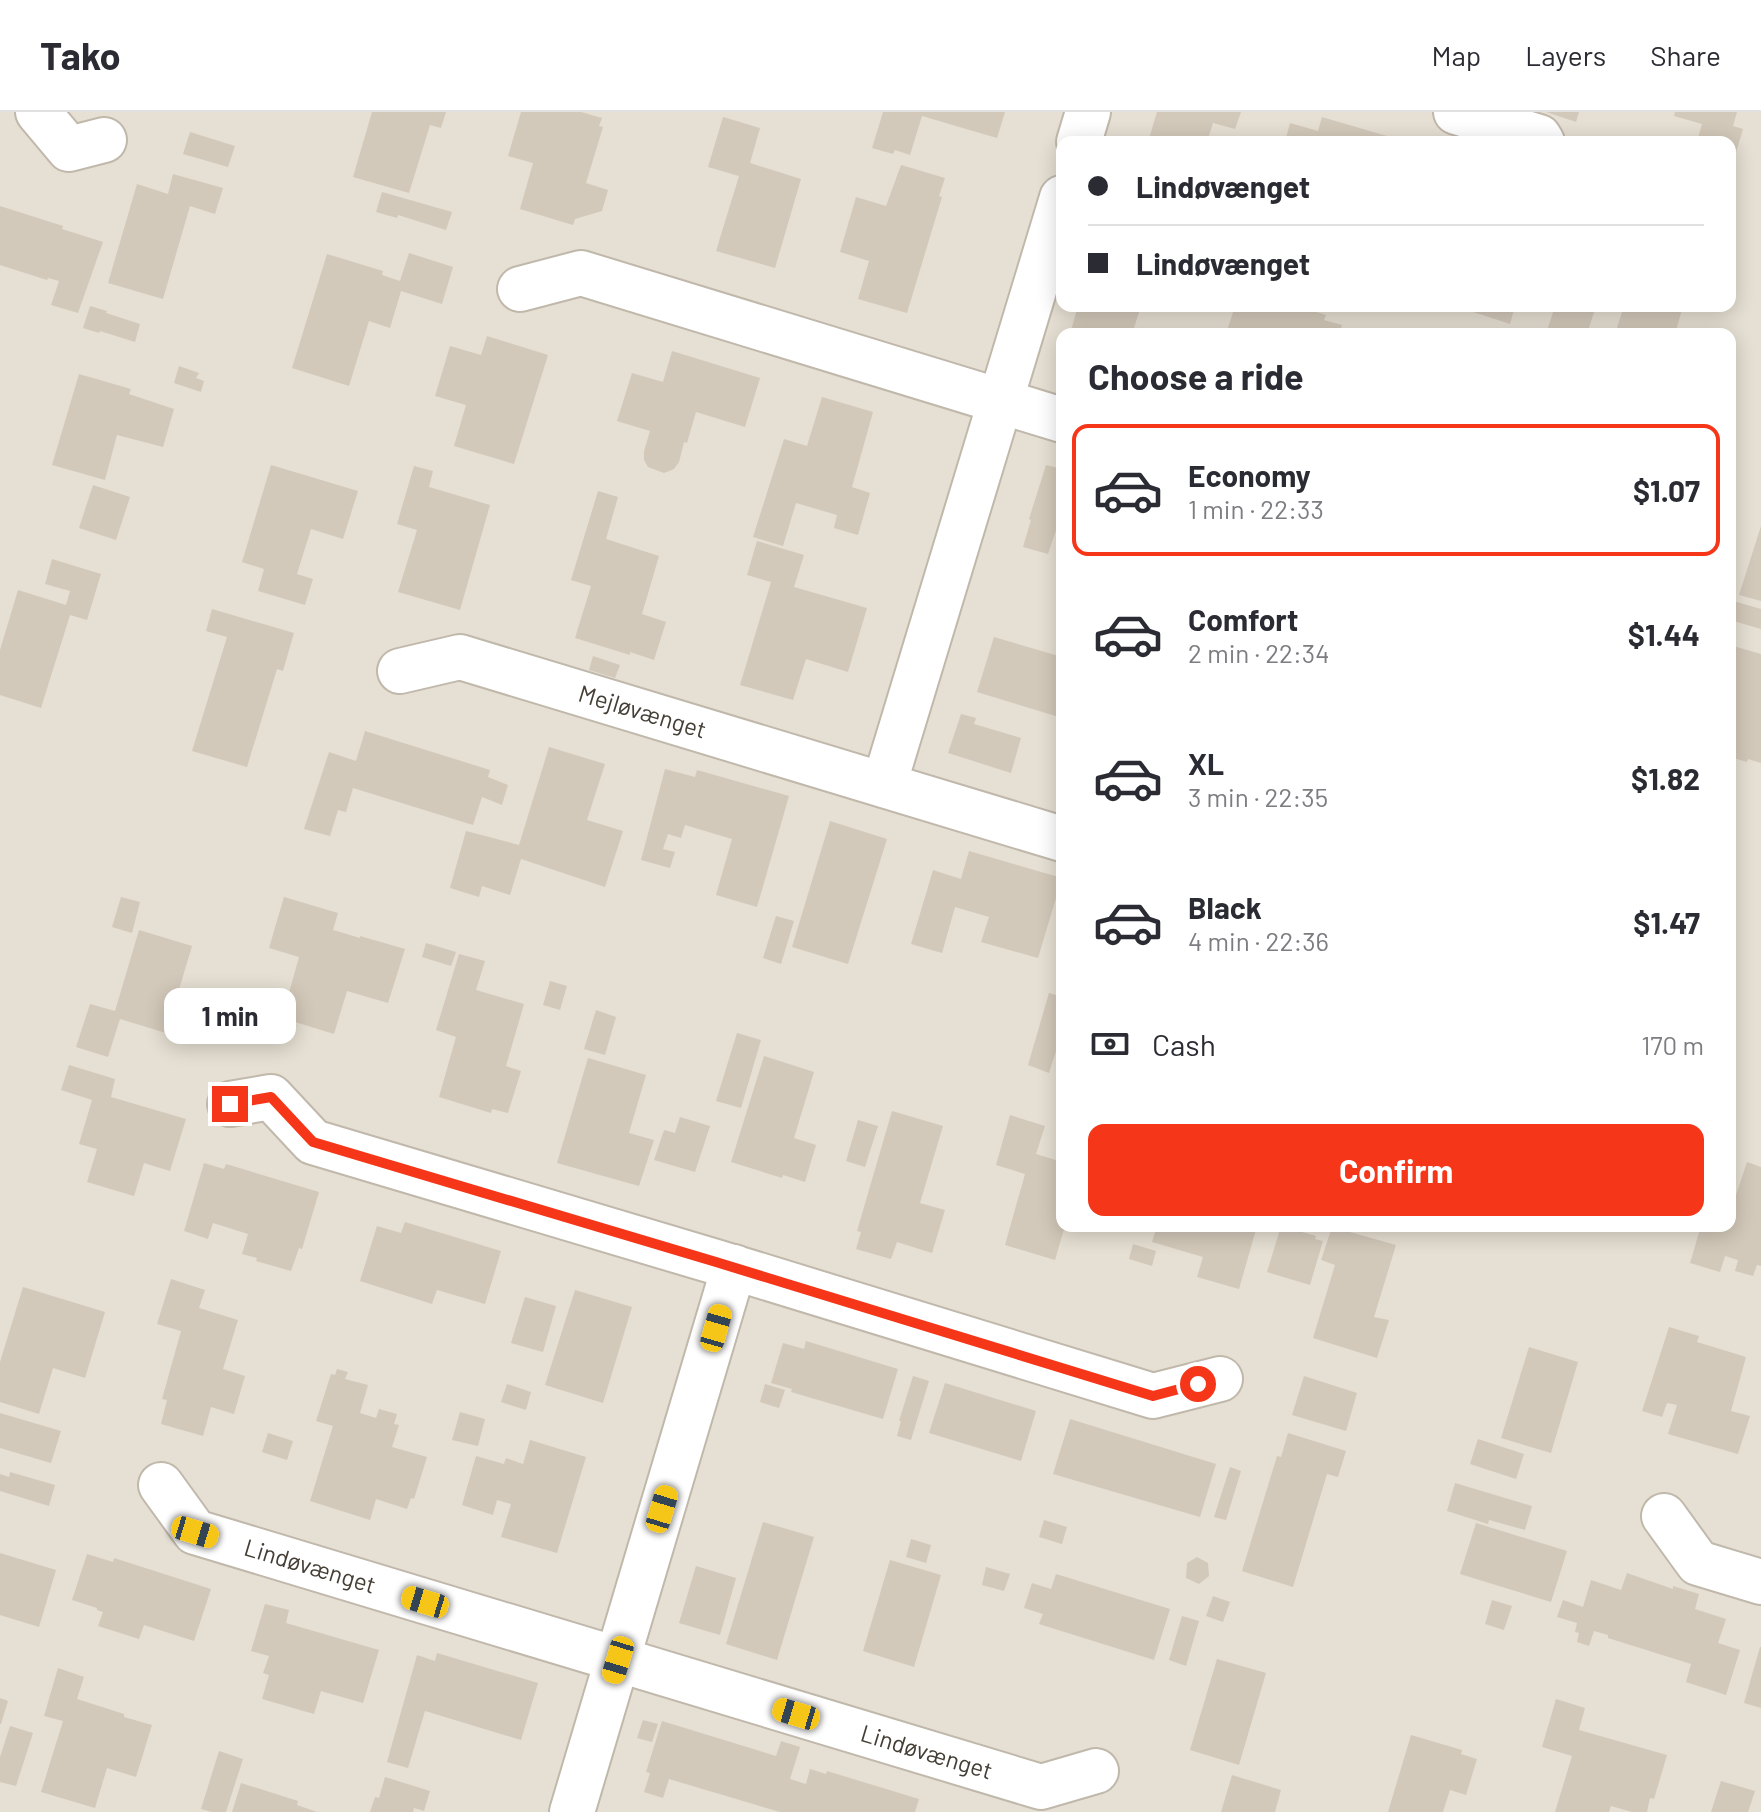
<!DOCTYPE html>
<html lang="en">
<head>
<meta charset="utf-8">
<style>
  body { margin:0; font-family:Barlow,sans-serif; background:#f2f2f3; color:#2b2b33; height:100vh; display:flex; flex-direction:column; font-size:30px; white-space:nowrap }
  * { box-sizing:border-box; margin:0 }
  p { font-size:26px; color:#7c7c81 }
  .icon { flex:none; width:44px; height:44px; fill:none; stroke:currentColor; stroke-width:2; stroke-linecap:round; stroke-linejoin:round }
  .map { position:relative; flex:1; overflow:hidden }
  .drawer { position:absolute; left:1056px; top:216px; width:680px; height:904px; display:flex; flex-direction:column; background:#fff; border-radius:16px; box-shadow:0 4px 20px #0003 }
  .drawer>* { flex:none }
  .hud { position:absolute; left:1056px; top:24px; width:680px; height:176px; border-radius:16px; box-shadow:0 4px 20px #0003; display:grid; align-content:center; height:176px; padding:0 32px; background:#fff }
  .end { position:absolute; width:36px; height:36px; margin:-18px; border:10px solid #f53619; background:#fff; box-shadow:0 0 0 4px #fff }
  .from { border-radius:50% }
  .bubble { position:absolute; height:56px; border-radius:16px; background:#fff; box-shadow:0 4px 20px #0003; font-size:26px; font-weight:700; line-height:56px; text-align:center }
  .car { position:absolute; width:24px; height:48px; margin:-24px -12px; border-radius:10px; box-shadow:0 0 6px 2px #0007; background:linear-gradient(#f5c518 24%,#345 0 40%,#f5c518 0 76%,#345 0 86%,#f5c518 0) }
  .hud b { display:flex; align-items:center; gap:28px; height:76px; font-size:30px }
  .hud b+b { border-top:2px solid #e1e1e2 }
  .hud i { width:20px; height:20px; background:#2b2b33 }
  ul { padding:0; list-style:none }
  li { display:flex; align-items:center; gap:24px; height:132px; margin:0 16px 12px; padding:0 16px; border:4px solid transparent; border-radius:16px }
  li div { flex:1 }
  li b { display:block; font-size:30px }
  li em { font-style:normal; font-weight:700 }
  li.current { border-color:#f53619 }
  li>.icon { width:72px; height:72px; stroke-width:1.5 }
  h2 { padding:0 32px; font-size:36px; line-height:96px }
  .pay { display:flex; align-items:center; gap:20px; height:88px; padding:0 32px; font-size:30px }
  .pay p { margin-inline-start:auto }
  .primary-button { display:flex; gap:16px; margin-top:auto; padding:16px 32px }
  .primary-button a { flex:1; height:92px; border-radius:16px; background:#f53619; color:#fff; font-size:32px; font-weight:700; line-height:92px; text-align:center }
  header { display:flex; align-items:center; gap:48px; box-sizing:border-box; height:112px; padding:0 40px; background:#fff; border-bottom:2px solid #e1e1e2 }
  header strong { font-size:38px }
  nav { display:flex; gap:44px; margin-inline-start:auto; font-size:28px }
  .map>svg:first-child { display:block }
  .residential { fill:#e6dfd3; fill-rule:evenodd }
  .building { fill:#d3c9ba }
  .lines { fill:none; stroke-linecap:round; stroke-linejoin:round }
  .minor-casing { stroke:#c0b8ab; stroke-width:48 }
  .minor { stroke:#fff; stroke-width:44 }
  .route { stroke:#f53619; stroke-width:10 }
  .labels { text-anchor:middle; stroke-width:8; stroke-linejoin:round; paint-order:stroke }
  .street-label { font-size:24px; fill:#443e35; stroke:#fff }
</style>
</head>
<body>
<header>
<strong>Tako</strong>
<nav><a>Map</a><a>Layers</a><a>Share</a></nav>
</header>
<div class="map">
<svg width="1761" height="1700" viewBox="0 0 1761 1700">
  <rect width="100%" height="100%" fill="#f2eee5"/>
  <!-- residential -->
  <path class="residential" d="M0,0H1761V1700H0ZM1062,30H1730V194H1062ZM1062,222H1730V1114H1062Z"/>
  <!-- building -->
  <path class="building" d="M372,0H446L441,16L430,13L409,81L353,65Z
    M521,0H581L602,6L599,14L603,15L586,71L608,78L602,99L575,107L573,113L520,97L533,51L508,44Z
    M883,0H1005L997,26L922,4L910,43L895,38L893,42L872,36Z
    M1157,0H1241L1235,17L1213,11L1207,30H1148Z
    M1546,0H1579L1576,10Z
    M1675,0H1737L1733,14L1743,17L1731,57L1730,30H1697L1702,12L1674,4Z
    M723,5L760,16L750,51L801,67L775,156L716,139L739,64L708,55Z
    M1322,5L1404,29V30H1285L1290,11L1318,19Z
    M190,20L235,34L228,55L183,42Z
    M1436,24L1453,29V30H1434Z
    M901,53L945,66L939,84L942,85L907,201L858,187L869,149L840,140L856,85L886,94Z
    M173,62L223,76L215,102L190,94L163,187L108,171L137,72L168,82Z
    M382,80L452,100L446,118L398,103L397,106L376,100Z
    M0,94L63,114L62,117L103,130L78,201L51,193L59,169L48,166L47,168L0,153Z
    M409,141L453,155L442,192L401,179L390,216L369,209L349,274L292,256L327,142L383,159L382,163L400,169Z
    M90,194L107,199L106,201L140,212L135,230L100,219L99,221L83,216Z
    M1078,194H1141L1132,222H1070Z
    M1235,194H1297L1326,203L1324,208L1342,213L1339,222H1226Z
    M1455,194H1515L1510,212Z
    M1555,194H1596L1587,222H1546Z
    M1624,194H1683L1675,222H1615Z
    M487,224L548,243L514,352L454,334L466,293L435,284L450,234L481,243Z
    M672,239L760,266L745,315L696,300L687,331L684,330L679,350L674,357L664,361L648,355L644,348V339L650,319L617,309L632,261L663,270Z
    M179,254L199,261L196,266L204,269L201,280L174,271Z
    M79,262L131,277L129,282L174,297L163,335L117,323L105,368L52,353Z
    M822,285L873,300L852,375L870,381L858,423L834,416L837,403L796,391L783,434L753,425L784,327L807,334Z
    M271,353L358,379L343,427L311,417L297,462L313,467L305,493L258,479L264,457L242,450Z
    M1046,353L1062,357V417L1057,415L1048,442L1023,435L1031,408L1029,407Z
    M414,354L433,359L429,375L490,393L460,498L398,480L417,418L397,412Z
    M93,373L130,385L116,428L79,416Z
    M598,379L618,385L606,427L659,444L642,502L666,510L654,548L630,540V543L575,526L591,474L571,468Z
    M1761,414V489L1739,483Z
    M757,429L804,443L794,475L867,496L848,560L806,547L793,588L740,573L771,470L747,463Z
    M52,447L101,462L87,508L70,503L41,596L0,583V538L18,478L66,493L70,479L45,472Z
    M1730,488L1761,497V517L1730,508Z
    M212,497L294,521L283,559L277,557L247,655L192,639L227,525L206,519Z
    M994,525L1062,545V596L1059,605L977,580Z
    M1730,533L1761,542V651L1748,647L1747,650L1730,645Z
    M593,544L620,553L615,566L589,558Z
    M961,602L976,606L974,612L1021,626L1011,661L948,641Z
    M365,619L490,658L488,665L508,673L502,693L482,685L473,713L353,676L346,700L338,698L330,724L304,717L329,640L356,649Z
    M549,635L605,652L587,708L623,719L605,775L521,747L510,783L482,774L479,785L450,776L466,719L519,733Z
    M665,657L695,665L697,658L789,684L757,795L716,783L732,727L685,713L681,726L668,722L663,737L675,740L670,756L641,748Z
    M830,709L887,727L848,852L792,835Z
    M969,739L1062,766L1038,846L981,830L989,805L955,795L942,841L911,832L933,758L961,767Z
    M121,785L140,790L132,821L112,815Z
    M284,785L338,801L333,818L360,826V824L405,837L388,891L347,879L334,922L282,906L299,845L269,836Z
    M776,804L794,809L781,852L763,846Z
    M139,818L192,834L166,921L120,907L108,945L76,935L90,892L115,899Z
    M426,831L456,840L451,854L422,845Z
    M459,842L485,849L476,878L524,892L506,954L521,959L508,1001L492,997L491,1001L439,985L456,925L436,918Z
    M550,869L567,874L560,898L543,893Z
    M1049,881L1062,885V941L1056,939L1049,961L1028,953Z
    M596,898L616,905L605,943L584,937Z
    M737,921L761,928L741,996L716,989Z
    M764,944L814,960L794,1026L816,1033L805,1070L783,1063L782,1066L731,1050Z
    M588,946L646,963L629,1021L654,1028L639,1074L557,1051Z
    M69,953L115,967L111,985L186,1007L170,1059L144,1051L134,1084L87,1070L97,1037L79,1032L92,988L61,978Z
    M892,999L943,1014L920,1091L945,1098L932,1141L897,1130L891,1147L856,1137L861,1120L857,1119Z
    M1010,1003L1045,1014L1036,1042L1062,1050V1114H1065L1055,1148L1005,1133L1025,1062L996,1053Z
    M680,1005L710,1014L695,1060L654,1048L664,1018L675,1021Z
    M858,1008L878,1014L865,1055L846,1049Z
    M1747,1050L1761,1055V1154L1757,1153L1753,1164L1735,1159L1738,1148L1725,1144L1720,1160L1690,1151L1701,1114H1730V1101Z
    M204,1051L224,1057L226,1052L319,1080L302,1137L299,1136L291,1159L256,1149L257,1146L242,1142L248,1122L213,1111L208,1127L184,1119Z
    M405,1110L501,1139L485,1192L437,1178L432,1192L360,1169L377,1114L401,1121Z
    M1087,1114H1108L1106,1120Z
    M1157,1114H1257L1239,1177L1197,1165L1203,1145L1152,1130Z
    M1281,1114L1316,1124L1315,1127L1323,1129L1310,1173L1267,1160Z
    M1332,1115L1396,1133L1374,1205L1389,1208L1377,1246L1313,1226L1335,1153L1321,1148Z
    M1133,1132L1156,1139L1152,1154L1129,1147Z
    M171,1167L205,1178L199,1196L238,1208L223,1257L245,1264L234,1302L211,1295L203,1324L161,1312L167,1288L162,1287L181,1219L157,1212Z
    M23,1175L105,1200L85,1266L53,1256L39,1302L0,1290V1250Z
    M575,1178L632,1195L603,1291L545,1273Z
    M525,1185L556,1194L543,1240L511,1231Z
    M1669,1215L1699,1224L1697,1230L1746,1245L1731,1299L1750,1304L1738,1342L1668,1322L1677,1293L1667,1291L1662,1305L1642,1299Z
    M806,1229L898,1257L883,1307L791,1280L792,1277L771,1271L783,1231L804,1237Z
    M1529,1235L1578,1250L1551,1341L1501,1326Z
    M337,1257L348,1260L345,1267L368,1273L360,1301L376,1306L379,1297L397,1302L394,1312L399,1313L392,1335L427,1345L414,1387L411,1386L407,1397L376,1387L370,1408L310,1389L333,1314L316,1309L331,1262L335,1263Z
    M913,1264L929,1269L911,1328L897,1324L901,1309H899Z
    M1304,1264L1357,1281L1346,1319L1292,1303Z
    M945,1271L1036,1299L1021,1349L929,1321Z
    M507,1272L531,1280L526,1298L501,1290Z
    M765,1272L785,1278L779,1296L760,1290Z
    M460,1300L485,1307L478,1334L452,1328Z
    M0,1301L61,1319L51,1351L0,1336Z
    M1070,1307L1216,1352L1200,1405L1053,1362Z
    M268,1321L293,1329L287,1348L262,1340Z
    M1288,1321L1346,1339L1338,1365L1327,1362L1293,1475L1242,1459L1277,1344L1281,1345Z
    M1478,1327L1524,1342L1516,1367L1470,1352Z
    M530,1328L586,1345L557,1441L501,1425L511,1392L497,1388L493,1403L462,1393L476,1344L504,1352L506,1346L523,1352Z
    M1230,1355L1241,1359L1226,1408L1214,1405Z
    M10,1360L55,1373L49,1394L0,1379V1362L9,1365Z
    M1455,1371L1532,1394L1525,1418L1489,1408L1488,1412L1447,1399Z
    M1044,1408L1067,1415L1062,1432L1039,1425Z
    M763,1410L814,1425L777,1548L726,1532Z
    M1476,1411L1567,1439L1551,1490L1460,1462Z
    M911,1427L931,1433L926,1451L906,1445Z
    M0,1441L56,1458L39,1515L0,1503Z
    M87,1442L113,1450L114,1446L211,1477L194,1529L144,1513L139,1527L98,1514L103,1500L97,1498V1496L72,1488Z
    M1197,1445L1208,1451L1209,1464L1199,1472L1186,1466L1187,1451Z
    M890,1448L941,1463L914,1555L863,1539Z
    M696,1454L736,1466L720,1523L679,1511Z
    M986,1455L1010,1462L1004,1479L982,1473Z
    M1627,1461L1673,1477V1474L1699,1482L1695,1497L1726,1507L1718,1531L1740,1538L1726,1583L1686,1570L1691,1552L1608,1526V1523L1594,1519L1589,1534L1577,1530L1579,1521L1575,1520L1577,1511L1557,1505L1563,1488L1583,1495L1591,1468L1621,1478Z
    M1056,1462L1170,1497L1154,1548L1039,1512L1043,1502L1024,1496L1032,1471L1051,1477Z
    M1213,1484L1230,1490L1223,1510L1206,1504Z
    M1492,1488L1512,1494L1504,1518L1485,1512Z
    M265,1492L289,1498L286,1511L379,1538L363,1591L321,1579L314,1602L262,1587L269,1563L263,1561L269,1544L251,1539Z
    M1182,1504L1199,1509L1186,1554L1169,1548Z
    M1760,1535H1761V1596L1744,1591Z
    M437,1541L538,1571L521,1628L425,1599L408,1656L387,1650L417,1543L435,1549Z
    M1217,1547L1266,1561L1239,1653L1190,1638Z
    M58,1556L84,1565L77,1587L124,1602V1605L152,1613L136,1665L107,1656L95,1696L41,1680L63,1609L44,1604Z
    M0,1586L8,1589L1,1612H0Z
    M1556,1587L1585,1596L1579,1618L1667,1643L1654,1687L1650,1686L1647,1700H1632L1611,1694L1609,1700H1555L1572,1644L1542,1635Z
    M643,1608L658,1612L652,1630L637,1626Z
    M662,1609L776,1644L781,1629L800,1635L790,1667L806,1672L810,1657L826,1662L827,1659L919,1687L915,1700H780L669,1667L663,1686L644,1680L650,1661L646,1660Z
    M10,1614L33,1621L16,1674L0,1670V1645Z
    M1411,1623L1462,1638L1461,1642L1477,1647L1466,1683L1450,1678L1443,1700H1388Z
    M219,1639L243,1647L226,1700H212L201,1697Z
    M1232,1663L1281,1678L1275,1700H1221Z
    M385,1665L430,1679L424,1699L414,1696L413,1700H370L375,1685L379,1686Z
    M1721,1669L1755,1679L1748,1700H1711Z
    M241,1671L298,1689L297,1693L317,1700H232Z"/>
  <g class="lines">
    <!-- minor casing -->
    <g class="minor-casing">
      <g id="minor">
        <path d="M38,0L69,37L104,28"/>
        <path d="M1456,0L1539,25L1542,30"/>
        <path d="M1079,30L1088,0"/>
        <path d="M520,177L581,161L1062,308"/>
        <path id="s1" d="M400,559L460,545L1062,727"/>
        <path d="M884,673L1062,86"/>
        <path d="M230,992L271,985L313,1030L716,1150L1153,1284L1220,1267"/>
        <path id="s2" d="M161,1373L195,1420L1041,1675L1096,1659"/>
        <path d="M1664,1404L1698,1451L1761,1470"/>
        <path d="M572,1700L734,1155"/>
      </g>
    </g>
    <!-- minor -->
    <use href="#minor" class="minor"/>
  </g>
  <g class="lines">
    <!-- route -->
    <path class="route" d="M230,992L271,985L313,1030L716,1150L1153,1284L1198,1272"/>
  </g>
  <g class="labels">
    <!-- street labels -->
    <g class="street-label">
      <text dy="8" stroke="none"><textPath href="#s1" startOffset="252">Mejløvænget</textPath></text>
      <text dy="8" stroke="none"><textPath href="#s2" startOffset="178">Lindøvænget</textPath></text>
      <text dy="8" stroke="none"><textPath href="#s2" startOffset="822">Lindøvænget</textPath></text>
    </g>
  </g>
</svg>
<i class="end from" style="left:1198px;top:1272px"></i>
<i class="end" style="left:230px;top:992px"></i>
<div class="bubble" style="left:164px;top:876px;width:132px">1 min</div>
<i class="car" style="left:716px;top:1216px;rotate:16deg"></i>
<i class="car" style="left:662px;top:1397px;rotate:17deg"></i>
<i class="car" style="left:195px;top:1420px;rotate:107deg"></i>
<i class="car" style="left:425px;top:1490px;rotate:287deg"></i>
<i class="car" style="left:618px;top:1548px;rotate:197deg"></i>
<i class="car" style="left:796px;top:1602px;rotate:287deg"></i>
<div class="hud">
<b><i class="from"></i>Lindøvænget</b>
<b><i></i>Lindøvænget</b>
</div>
<section class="drawer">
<h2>Choose a ride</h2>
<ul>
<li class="current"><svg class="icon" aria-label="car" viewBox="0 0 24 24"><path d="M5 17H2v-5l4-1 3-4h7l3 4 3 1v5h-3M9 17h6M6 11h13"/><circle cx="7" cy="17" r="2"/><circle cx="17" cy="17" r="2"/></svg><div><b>Economy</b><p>1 min · 22:33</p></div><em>$1.07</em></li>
<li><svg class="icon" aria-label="car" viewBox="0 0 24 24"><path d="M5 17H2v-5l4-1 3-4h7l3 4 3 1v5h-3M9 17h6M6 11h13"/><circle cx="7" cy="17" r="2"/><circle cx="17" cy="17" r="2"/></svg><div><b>Comfort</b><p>2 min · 22:34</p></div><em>$1.44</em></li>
<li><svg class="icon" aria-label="car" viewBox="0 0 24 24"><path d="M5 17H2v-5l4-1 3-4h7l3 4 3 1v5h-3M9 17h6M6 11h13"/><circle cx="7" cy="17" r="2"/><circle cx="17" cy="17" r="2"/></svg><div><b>XL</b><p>3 min · 22:35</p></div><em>$1.82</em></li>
<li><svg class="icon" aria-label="car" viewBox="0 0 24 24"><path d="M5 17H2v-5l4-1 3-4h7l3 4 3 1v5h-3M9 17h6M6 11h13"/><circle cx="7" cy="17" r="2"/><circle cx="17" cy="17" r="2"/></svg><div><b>Black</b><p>4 min · 22:36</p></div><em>$1.47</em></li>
</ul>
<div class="pay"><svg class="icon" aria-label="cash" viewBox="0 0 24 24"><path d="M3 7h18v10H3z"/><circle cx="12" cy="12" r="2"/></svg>Cash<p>170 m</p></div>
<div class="primary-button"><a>Confirm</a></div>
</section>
</div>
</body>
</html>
